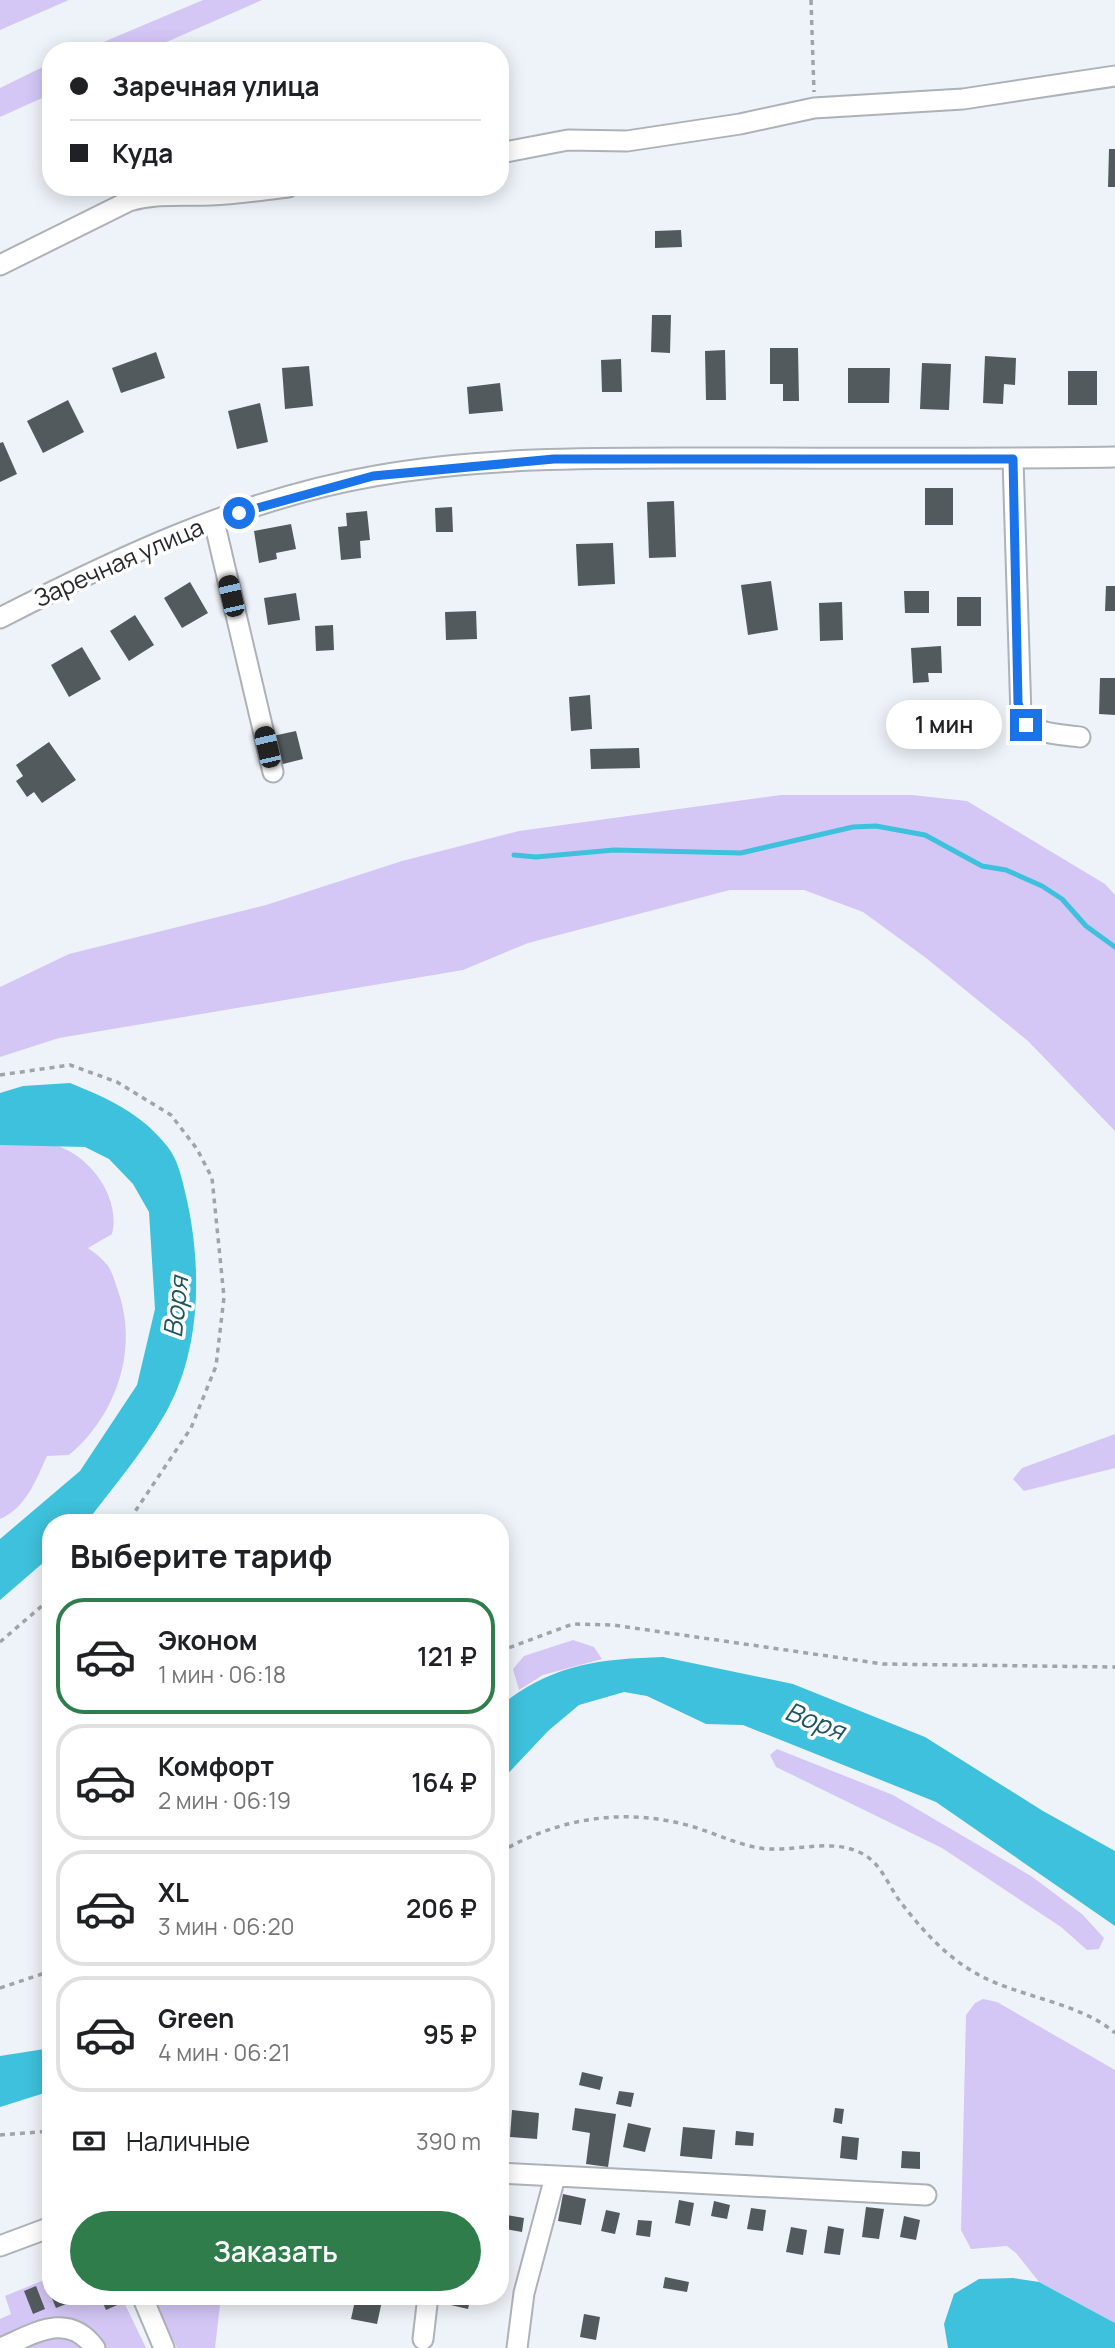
<!DOCTYPE html>
<html lang="ru">
<head>
<meta charset="utf-8">
<style>
  body { margin:0; font-family:Manrope,sans-serif; background:#f2f2f2; color:#202124; height:100vh; display:flex; flex-direction:column; font-size:26px; white-space:nowrap }
  * { box-sizing:border-box; margin:0 }
  p { font-size:23px; color:#757577 }
  .icon { flex:none; width:38px; height:38px; fill:none; stroke:currentColor; stroke-width:2; stroke-linecap:round; stroke-linejoin:round }
  .map { position:relative; flex:1; overflow:hidden }
  .sheet { position:absolute; left:42px; top:1514px; width:467px; height:791px; display:flex; flex-direction:column; background:#fff; border-radius:28px; box-shadow:0 4px 18px #0003 }
  .sheet>* { flex:none }
  .hud { position:absolute; left:42px; top:42px; width:467px; height:154px; border-radius:28px; box-shadow:0 4px 18px #0003; display:grid; align-content:center; height:154px; padding:0 28px; background:#fff }
  .end { position:absolute; width:32px; height:32px; margin:-16px; border:9px solid #1a73e8; background:#fff; box-shadow:0 0 0 4px #fff }
  .from { border-radius:50% }
  .bubble { position:absolute; height:49px; border-radius:24px; background:#fff; box-shadow:0 4px 18px #0003; font-size:23px; font-weight:600; line-height:49px; text-align:center }
  .car { position:absolute; width:21px; height:42px; margin:-21px -10px; border-radius:9px; box-shadow:0 0 5px 2px #0007; background:linear-gradient(#222 24%,#8ab4d8 0 40%,#222 0 76%,#8ab4d8 0 86%,#222 0) }
  .hud b { display:flex; align-items:center; gap:24px; height:66px; font-size:26px }
  .hud b+b { border-top:2px solid #e0e0e0 }
  .hud i { width:18px; height:18px; background:#202124 }
  ul { padding:0; list-style:none }
  li { display:flex; align-items:center; gap:21px; height:116px; margin:0 14px 10px; padding:0 14px; border:4px solid #e0e0e0; border-radius:28px }
  li div { flex:1 }
  li b { display:block; font-size:26px }
  li em { font-style:normal; font-weight:600 }
  li.active { border-color:#307d4c }
  li>.icon { width:63px; height:63px; stroke-width:1.5 }
  h2 { padding:0 28px; font-size:32px; line-height:84px }
  .pay { display:flex; align-items:center; gap:18px; height:77px; padding:0 28px; font-size:26px }
  .pay p { margin-inline-start:auto }
  .button { display:flex; gap:14px; margin-top:auto; padding:14px 28px }
  .button a { flex:1; height:80px; border-radius:42px; background:#307d4c; color:#fff; font-size:28px; font-weight:600; line-height:80px; text-align:center }
  .map>svg:first-child { display:block }
  .green { fill:#d4c7f6 }
  .water { fill:#3ec1dc }
  .lines { fill:none; stroke-linecap:round; stroke-linejoin:round }
  .stream { stroke:#3ec1dc; stroke-width:5 }
  .building { fill:#535a5d }
  .minor-casing { stroke:#adb1b8; stroke-width:23 }
  .path { stroke:#a0a4a9; stroke-width:3.5; stroke-dasharray:5 5; stroke-linecap:butt }
  .minor { stroke:#fff; stroke-width:19 }
  .route { stroke:#1a73e8; stroke-width:9 }
  .labels { text-anchor:middle; stroke-width:7; stroke-linejoin:round; paint-order:stroke }
  .street-label { font-size:24px; fill:#27282b; stroke:#fff }
  .water-label { font-size:26px; font-style:italic; fill:#205560; stroke:#fff }
</style>
</head>
<body>
<div class="map">
<svg width="1115" height="2348" viewBox="0 0 1115 2348">
  <rect width="100%" height="100%" fill="#eef3f9"/>
  <!-- green -->
  <path class="green" d="M0,0H69L0,30Z
    M203,0H262L146,51H82Z
    M51,63V94L0,117V88Z
    M781,795H912L967,801L1105,884L1115,895V1131L1028,1041L926,958L863,912L804,890H730L528,943L463,970L59,1038L0,1057V987L69,954L266,905L402,861L519,831Z
    M0,1145C15,1144 40,1141 55,1145C91,1156 121,1198 112,1234L88,1248C95,1253 103,1259 108,1266C113,1273 115,1283 118,1291C139,1349 116,1416 69,1455L47,1456C36,1480 26,1508 0,1519Z
    M1115,1434V1468L1024,1491L1013,1479L1022,1468Z
    M573,1640L594,1647L602,1659L543,1675L519,1690L513,1669L524,1656Z
    M777,1749L893,1795L1031,1876L1082,1914L1104,1938L1099,1949L1087,1950L1061,1927L942,1848L776,1767L770,1755Z
    M983,1999L997,2002L1115,2070V2323L1039,2282L1016,2253L1007,2246L971,2249L961,2230L966,2015L975,2003Z
    M51,2277V2296H121L146,2348H0V2319L11,2314L5,2296Z
    M152,2296H221L215,2348H177Z"/>
  <!-- water -->
  <path class="water" d="M70,1083C107,1098 141,1113 167,1146C178,1159 182,1179 186,1196C202,1265 202,1350 165,1414C143,1452 113,1487 87,1522H51V1556L0,1600V1539L80,1471L137,1385L155,1309L149,1212L133,1184L109,1159L85,1147L0,1145V1093L23,1086Z
    M663,1657L793,1684L925,1737L1043,1811L1115,1851V1926L936,1802L743,1725L706,1724L647,1696L624,1692L579,1705L548,1731L501,1781V1705C553,1664 599,1659 663,1657Z
    M51,2048V2091L0,2107V2056Z
    M1013,2278L1039,2282L1115,2323V2348H948L944,2324L954,2294L979,2279Z"/>
  <g class="lines">
    <!-- stream -->
    <path class="stream" d="M514,855L536,857L614,850L741,853L853,827L876,826L925,835L982,866L1006,870L1042,886L1062,899L1086,926L1115,947"/>
  </g>
  <!-- building -->
  <path class="building" d="M1109,149H1115V187H1108Z
    M681,230L682,247L655,248V231Z
    M652,315H671L670,353L651,352Z
    M770,348H798L799,401H783V384H770Z
    M725,350L726,400H706L705,351Z
    M156,352L165,378L121,393L112,368Z
    M985,356L1016,358L1015,385L1004,384L1003,404L983,403Z
    M621,359L622,392H602L601,360Z
    M922,363L951,364L949,410L920,409Z
    M309,366L313,406L285,409L282,368Z
    M848,368H890L889,403H848Z
    M1068,371H1097V405H1068Z
    M500,383L503,411L469,414L467,387Z
    M68,400L84,432L43,453L27,421Z
    M260,403L268,442L237,449L228,411Z
    M3,442L17,474L0,482V443Z
    M925,488H953V525H925Z
    M674,501L676,557L649,558L647,502Z
    M452,507L453,532H436L435,508Z
    M367,511L370,540L360,541L361,558L341,560L338,527L347,526L346,513Z
    M291,524L296,549L276,553L277,559L259,563L254,531Z
    M613,543L615,584L578,586L576,544Z
    M771,581L778,630L748,635L741,585Z
    M190,582L208,613L182,628L164,598Z
    M1106,586H1115V611H1105Z
    M904,591H929V613H905Z
    M296,593L300,620L268,625L264,598Z
    M957,597H981V626H957Z
    M842,602L843,640L820,641L819,603Z
    M476,611L477,639L446,640L445,612Z
    M135,615L154,645L129,661L110,631Z
    M333,625L334,650L316,651L315,626Z
    M941,646L942,673H928L929,682L913,683L911,648Z
    M82,647L101,679L69,697L51,665Z
    M1100,678H1115V715L1099,714Z
    M590,695L592,729L571,731L569,697Z
    M296,731L303,759L275,766L268,737Z
    M49,742L76,780L42,803L34,792L27,797L16,781L23,776L16,765Z
    M639,748L640,768L591,769L590,749Z
    M582,2072L603,2077L600,2090L579,2085Z
    M619,2091L634,2093L631,2107L616,2104Z
    M575,2108L616,2114L608,2167L586,2164L590,2133L572,2130Z
    M835,2108L844,2109L842,2124L833,2122Z
    M512,2110L539,2113L537,2139L510,2137Z
    M628,2123L651,2128L645,2152L623,2147Z
    M683,2127L715,2130L712,2159L680,2156Z
    M736,2131L754,2133L753,2146L735,2145Z
    M842,2136L859,2138L857,2160L840,2158Z
    M902,2151L920,2152V2169L901,2168Z
    M563,2194L586,2199L581,2225L558,2221Z
    M679,2200L694,2203L690,2226L675,2223Z
    M714,2201L730,2205L727,2219L711,2216Z
    M866,2207L884,2209L879,2239L862,2237Z
    M751,2208L766,2210L763,2231L747,2229Z
    M606,2210L620,2213L615,2234L601,2231Z
    M501,2214L524,2218L522,2232L500,2228Z
    M904,2216L920,2220L916,2240L900,2237Z
    M638,2220L652,2221L650,2237L636,2235Z
    M828,2226L844,2229L840,2255L824,2253Z
    M791,2227L807,2230L803,2255L786,2252Z
    M665,2277L689,2282L687,2292L663,2288Z
    M36,2286L45,2309L33,2314L24,2291Z
    M51,2296H87L56,2308Z
    M100,2296H121L124,2302L106,2310Z
    M356,2296L382,2301L377,2324L351,2319Z
    M443,2296H471L468,2309L442,2303Z
    M584,2314L600,2317L596,2340L580,2337Z"/>
  <g class="lines">
    <!-- minor casing -->
    <g class="minor-casing">
      <path id="minor" d="M500,153L568,140L627,141L740,124L814,108L963,99L1115,76
        M0,265L129,201C157,193 182,196 211,195C237,194 262,190 288,187
        M1013,459L1021,716C1033,735 1060,734 1080,737
        M214,521L273,772
        M0,618C119,557 242,499 375,476C490,456 608,458 724,458C855,458 985,459 1115,457
        M500,2173L926,2195
        M0,2246L51,2227
        M142,2296L164,2348
        M423,2339L428,2296
        M1,2348C35,2333 68,2311 95,2348
        M517,2348L524,2293L555,2177"/>
    </g>
    <!-- path -->
    <path class="path" d="M811,0L814,92
      M0,1075L70,1065L117,1082L171,1115L197,1149L212,1178L224,1297L216,1366L191,1428L128,1522
      M0,1642L51,1598
      M500,1651L573,1624L613,1625L883,1664L1115,1667
      M500,1852C561,1817 627,1807 694,1827C716,1834 737,1844 759,1848C791,1853 828,1838 859,1852C880,1861 887,1883 899,1900C921,1929 947,1958 979,1975C1019,1997 1081,2003 1115,2033
      M0,1988L51,1971
      M0,2135L51,2131"/>
    <!-- minor -->
    <use href="#minor" class="minor"/>
  </g>
  <g class="lines">
    <!-- route -->
    <path class="route" d="M239,513L373,476L554,459H1013L1018,703L1026,725"/>
  </g>
  <g class="labels">
    <!-- street labels -->
    <g class="street-label">
      <text transform="translate(119 563) rotate(-24)" y="8">Заречная улица</text>
    </g>
    <!-- water labels -->
    <g class="water-label">
      <text transform="translate(176 1307) rotate(-84)" y="9">Воря</text>
      <text transform="translate(815 1721) rotate(21)" y="9">Воря</text>
    </g>
  </g>
</svg>
<i class="end from" style="left:239px;top:513px"></i>
<i class="end" style="left:1026px;top:725px"></i>
<div class="bubble" style="left:886px;top:700px;width:116px">1 мин</div>
<i class="car" style="left:231px;top:596px;rotate:347deg"></i>
<i class="car" style="left:267px;top:747px;rotate:347deg"></i>
<div class="hud">
<b><i class="from"></i>Заречная улица</b>
<b><i></i>Куда</b>
</div>
<section class="sheet">
<h2>Выберите тариф</h2>
<ul>
<li class="active"><svg class="icon" aria-label="car" viewBox="0 0 24 24"><path d="M5 17H2v-5l4-1 3-4h7l3 4 3 1v5h-3M9 17h6M6 11h13"/><circle cx="7" cy="17" r="2"/><circle cx="17" cy="17" r="2"/></svg><div><b>Эконом</b><p>1 мин · 06:18</p></div><em>121 ₽</em></li>
<li><svg class="icon" aria-label="car" viewBox="0 0 24 24"><path d="M5 17H2v-5l4-1 3-4h7l3 4 3 1v5h-3M9 17h6M6 11h13"/><circle cx="7" cy="17" r="2"/><circle cx="17" cy="17" r="2"/></svg><div><b>Комфорт</b><p>2 мин · 06:19</p></div><em>164 ₽</em></li>
<li><svg class="icon" aria-label="car" viewBox="0 0 24 24"><path d="M5 17H2v-5l4-1 3-4h7l3 4 3 1v5h-3M9 17h6M6 11h13"/><circle cx="7" cy="17" r="2"/><circle cx="17" cy="17" r="2"/></svg><div><b>XL</b><p>3 мин · 06:20</p></div><em>206 ₽</em></li>
<li><svg class="icon" aria-label="car" viewBox="0 0 24 24"><path d="M5 17H2v-5l4-1 3-4h7l3 4 3 1v5h-3M9 17h6M6 11h13"/><circle cx="7" cy="17" r="2"/><circle cx="17" cy="17" r="2"/></svg><div><b>Green</b><p>4 мин · 06:21</p></div><em>95 ₽</em></li>
</ul>
<div class="pay"><svg class="icon" aria-label="cash" viewBox="0 0 24 24"><path d="M3 7h18v10H3z"/><circle cx="12" cy="12" r="2"/></svg>Наличные<p>390 m</p></div>
<div class="button"><a>Заказать</a></div>
</section>
</div>
</body>
</html>
